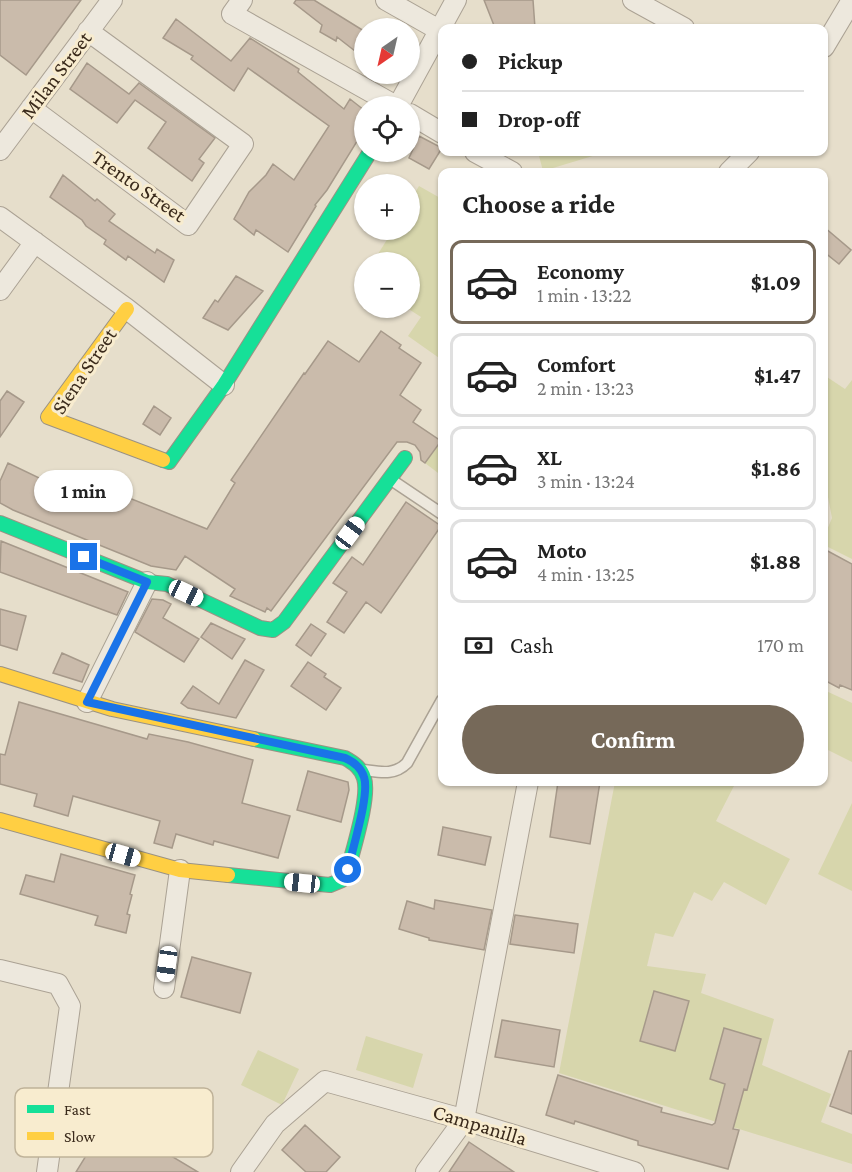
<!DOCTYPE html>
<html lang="en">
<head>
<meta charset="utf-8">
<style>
  body { margin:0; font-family:"Crimson Pro",serif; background:#f6f6f6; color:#222; height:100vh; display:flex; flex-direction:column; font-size:22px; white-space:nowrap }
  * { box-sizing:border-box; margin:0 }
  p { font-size:20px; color:#767676 }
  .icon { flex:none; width:33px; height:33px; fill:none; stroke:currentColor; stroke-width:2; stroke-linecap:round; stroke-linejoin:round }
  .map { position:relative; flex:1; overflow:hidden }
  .drawer { position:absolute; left:438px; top:168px; width:390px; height:618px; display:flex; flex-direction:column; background:#fff; border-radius:12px; box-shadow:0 2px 4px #0004 }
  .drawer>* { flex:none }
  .guide { position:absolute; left:438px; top:24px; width:390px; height:132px; border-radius:12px; box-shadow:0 2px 4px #0004; display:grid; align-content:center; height:132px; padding:0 24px; background:#fff }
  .needle { width:39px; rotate:214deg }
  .controls { position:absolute; left:354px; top:18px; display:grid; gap:12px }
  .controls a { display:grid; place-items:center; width:66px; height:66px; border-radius:50%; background:#fff; box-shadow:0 2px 4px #0004; font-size:30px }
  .end { position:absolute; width:27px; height:27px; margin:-14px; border:8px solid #1a73e8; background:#fff; box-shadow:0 0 0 3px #fff }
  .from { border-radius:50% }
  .bubble { position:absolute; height:42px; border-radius:21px; background:#fff; box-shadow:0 2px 4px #0004; font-size:20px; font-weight:700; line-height:42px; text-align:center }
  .car { position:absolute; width:18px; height:36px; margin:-18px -9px; border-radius:8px; box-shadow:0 0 4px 2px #0007; background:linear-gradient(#fff 24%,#345 0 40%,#fff 0 76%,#345 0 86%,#fff 0) }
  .guide b { display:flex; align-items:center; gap:21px; height:57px; font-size:22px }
  .guide b+b { border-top:2px solid #e0e0e0 }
  .guide i { width:15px; height:15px; background:#222 }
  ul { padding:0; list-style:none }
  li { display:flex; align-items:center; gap:18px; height:84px; margin:0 12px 9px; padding:0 12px; border:3px solid #e0e0e0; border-radius:12px }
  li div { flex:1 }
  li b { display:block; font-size:22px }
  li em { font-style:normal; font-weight:700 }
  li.active { border-color:#766959 }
  li>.icon { width:54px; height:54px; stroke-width:1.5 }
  h2 { padding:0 24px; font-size:27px; line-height:72px }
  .pay { display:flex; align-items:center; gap:15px; height:66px; padding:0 24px; font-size:22px }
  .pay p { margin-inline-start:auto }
  .button { display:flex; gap:12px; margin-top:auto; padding:12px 24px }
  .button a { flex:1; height:69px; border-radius:36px; background:#766959; color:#fff; font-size:24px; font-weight:700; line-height:69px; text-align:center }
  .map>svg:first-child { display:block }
  .green { fill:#d7d6ac }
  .building { fill:#cabbab; stroke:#a6998a; stroke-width:1.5 }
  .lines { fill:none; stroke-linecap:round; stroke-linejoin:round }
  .lane-casing { stroke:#aba294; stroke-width:13 }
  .street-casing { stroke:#aba294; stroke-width:22 }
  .fast-casing { stroke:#9a9284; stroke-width:16 }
  .slow-casing { stroke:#9a9284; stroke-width:16 }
  .lane { stroke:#ede8dd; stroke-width:10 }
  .street { stroke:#ede8dd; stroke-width:20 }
  .fast { stroke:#16e098; stroke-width:14 }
  .slow { stroke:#ffcf43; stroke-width:14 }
  .route { stroke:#1a73e8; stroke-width:8 }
  .labels { text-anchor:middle; stroke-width:6; stroke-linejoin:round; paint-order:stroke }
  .street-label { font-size:21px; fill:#3a2a1b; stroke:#f8eccf }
  .key { fill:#f8eccf; stroke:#bfb299; stroke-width:1.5 }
  .key-label { font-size:16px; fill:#3a2a1b }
</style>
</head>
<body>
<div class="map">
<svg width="852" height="1172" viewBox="0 0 852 1172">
  <rect width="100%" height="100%" fill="#e6decb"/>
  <!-- green -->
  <path class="green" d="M538,152H595L596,155L543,171Z
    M419,186L442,199V360L408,336L421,317L407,308H410V262H373L393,230H410V201Z
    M824,375L845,389L852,380V559L824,545V537L832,518L824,476Z
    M442,439V476L425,463Z
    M824,690L852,703V762L824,748Z
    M615,782H736L716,821L790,859L766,905L724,882L712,901L694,892L673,937L655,933L647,966L706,974L701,993L774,1019L762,1065L831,1094L821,1122L852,1134V1164L559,1073Z
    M852,803V891L818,874Z
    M366,1036L423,1054L413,1088L356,1070Z
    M258,1050L299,1069L282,1105L241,1085Z"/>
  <!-- building -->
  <path class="building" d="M0,0H81L26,75L0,55Z
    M296,0H314L364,31V58L337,37L336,41L320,32L322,25L294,3Z
    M484,0H533L535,28H495Z
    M176,19L231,61L250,38L299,69L298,72L344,109L350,99L364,110V127L356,143L327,190L315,205L316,206L288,252L256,230L254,235L234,219L249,192L266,175L273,164L294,180L329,126L248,68L234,91L191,59L193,56L163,38Z
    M87,63L129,94L139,83L215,138L199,159L204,163L192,181L148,148L166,122L135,100L117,123L70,89Z
    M419,136L442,148L429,169L409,158Z
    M63,175L95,201L97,199L115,214L109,221L155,253L157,249L174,260L164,282L128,256L126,260L104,244L106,240L86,226L82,220L50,197Z
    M824,227L851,250L839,264L824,252Z
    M236,276L263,291L228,330L203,318L215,300L218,302Z
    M381,331L401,345L399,348L421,363L400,395L421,410L413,422L441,441L425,463L421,460L420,452L415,445L407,442H397L271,611L267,608L265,612L230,596L235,589L185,556L176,570L151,566L13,510L0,503V481L8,463L87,501L94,484L207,529L235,483L231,480L304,373L305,374L328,341L359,362Z
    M7,391L24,402L0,437V401Z
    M154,406L171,418L160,435L143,424Z
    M406,502L441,526L381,613L366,602L344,633L327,622L347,592L333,583L352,557L363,565Z
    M1,541L128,592L117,615L0,572Z
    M824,549L852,564V690L840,685L839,688L824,680Z
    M152,599L163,600L171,604L163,618L199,639L184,662L135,632Z
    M0,609L26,616L17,650L0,645Z
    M211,623L245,639L232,659L201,637Z
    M311,624L326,634L311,656L296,645Z
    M62,653L89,665L82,682L53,673Z
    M245,660L264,670L236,718L188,708L181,703L193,686L219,704Z
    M308,662L326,674L324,677L341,688L326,710L291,686Z
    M19,702L147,739L149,734L188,742L253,760L242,803L290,816L278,858L214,841L213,845L176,834L172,848L154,843L160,821L73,796L68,816L34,806L37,794L0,784V754L5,755Z
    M308,771L348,782L349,790L341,822L297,810Z
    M558,782H600L590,844L550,837Z
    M443,827L491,837L485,865L438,855Z
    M61,854L135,875L130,894L132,895L127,914L130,915L126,933L95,925L98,916L20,894L26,875L54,882Z
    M435,900L492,910L484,950L429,940V938L399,929L407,901L434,909Z
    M515,915L578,924L574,953L510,944Z
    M192,957L251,973L240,1013L181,997Z
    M654,991L689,1001L675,1051L640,1041Z
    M502,1020L560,1030L554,1067L495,1057Z
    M724,1028L761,1039L747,1090L744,1089L733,1129L739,1130L728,1169L638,1145V1141L575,1121L574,1124L546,1115L558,1075L662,1108L661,1112L712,1125L715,1123L725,1084L710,1079Z
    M849,1051H852V1114L830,1106Z
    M305,1125L340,1157L326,1172H306L282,1150Z
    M469,1142L514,1172H449Z
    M92,1146L163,1151L198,1172H76Z"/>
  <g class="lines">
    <!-- lane casing -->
    <g class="lane-casing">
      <path id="lane" d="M390,479L442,514
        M363,770C380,772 394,776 407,763L442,700"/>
    </g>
    <!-- street casing -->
    <g class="street-casing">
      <path id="street" d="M242,0L232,14L396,106
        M386,0L439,30
        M633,0L684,28
        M824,47L852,0
        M398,106L456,0
        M31,108L188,225L243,144L88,31
        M410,114L442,133
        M0,150L112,0
        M475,152L512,172
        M729,172L749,152
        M0,217L127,309L224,385
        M0,290L35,242
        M87,702L147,582
        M0,970L58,984L70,1006L47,1172
        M164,988L180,870
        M241,1172L275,1124L325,1081L455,1117L634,1172
        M426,1172L464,1120L528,782"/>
    </g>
    <!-- fast casing -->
    <g class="fast-casing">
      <path id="fast" d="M163,460L169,462L224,385L370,152
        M0,523L147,582L167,584L260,628L273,630L284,622L405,458
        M228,875L330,885L342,880L348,870C353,849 370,797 364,778C361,768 354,763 345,758L254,739"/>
    </g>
    <!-- slow casing -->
    <g class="slow-casing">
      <path id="slow" d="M127,309L48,417L163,460
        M0,674L112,709L254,739
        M0,820L180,870L228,875"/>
    </g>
    <!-- lane -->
    <use href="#lane" class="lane"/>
    <!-- street -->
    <use href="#street" class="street"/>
    <!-- fast -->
    <use href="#fast" class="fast"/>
    <!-- slow -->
    <use href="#slow" class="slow"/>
  </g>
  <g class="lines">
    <!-- route -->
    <path class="route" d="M84,557L147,582L87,702L345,758C354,762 361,767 364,777C370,795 352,849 348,870"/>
  </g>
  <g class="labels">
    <!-- street labels -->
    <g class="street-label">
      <text transform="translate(56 75) rotate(-53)" y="7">Milan Street</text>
      <text transform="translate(139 186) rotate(35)" y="7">Trento Street</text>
      <text transform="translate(84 371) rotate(-56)" y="7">Siena Street</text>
      <text transform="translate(480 1125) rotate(17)" y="7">Campanilla</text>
    </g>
  </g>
  <!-- legend -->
  <rect x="15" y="1088" width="198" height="69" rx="9" class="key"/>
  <rect x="27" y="1105" width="27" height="8" fill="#16e098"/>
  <rect x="27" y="1132" width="27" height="8" fill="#ffcf43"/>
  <g class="key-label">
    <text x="64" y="1115">Fast</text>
    <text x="64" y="1142">Slow</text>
  </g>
</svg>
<div class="controls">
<a><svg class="needle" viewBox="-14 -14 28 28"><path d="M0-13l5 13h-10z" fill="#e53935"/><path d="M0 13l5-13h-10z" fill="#767676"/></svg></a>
<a><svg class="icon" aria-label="locate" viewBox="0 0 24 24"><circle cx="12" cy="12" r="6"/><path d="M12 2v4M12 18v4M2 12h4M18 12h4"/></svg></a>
<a>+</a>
<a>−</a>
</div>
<i class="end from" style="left:348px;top:870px"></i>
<i class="end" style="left:84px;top:557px"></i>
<div class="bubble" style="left:34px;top:470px;width:99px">1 min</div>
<i class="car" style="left:350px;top:533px;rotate:37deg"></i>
<i class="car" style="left:186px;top:593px;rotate:115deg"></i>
<i class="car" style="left:123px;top:855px;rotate:106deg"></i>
<i class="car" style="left:302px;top:883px;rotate:276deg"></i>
<i class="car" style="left:167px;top:964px;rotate:188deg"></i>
<div class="guide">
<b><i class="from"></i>Pickup</b>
<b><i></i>Drop-off</b>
</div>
<section class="drawer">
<h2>Choose a ride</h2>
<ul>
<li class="active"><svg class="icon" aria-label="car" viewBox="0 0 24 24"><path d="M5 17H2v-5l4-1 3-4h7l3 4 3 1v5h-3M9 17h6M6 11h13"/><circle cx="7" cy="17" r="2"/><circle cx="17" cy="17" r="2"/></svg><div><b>Economy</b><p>1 min · 13:22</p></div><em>$1.09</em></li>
<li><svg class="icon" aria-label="car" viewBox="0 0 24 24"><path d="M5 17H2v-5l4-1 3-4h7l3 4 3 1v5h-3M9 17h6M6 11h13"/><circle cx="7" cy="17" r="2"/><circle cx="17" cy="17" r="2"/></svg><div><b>Comfort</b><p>2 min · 13:23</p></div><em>$1.47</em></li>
<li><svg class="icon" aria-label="car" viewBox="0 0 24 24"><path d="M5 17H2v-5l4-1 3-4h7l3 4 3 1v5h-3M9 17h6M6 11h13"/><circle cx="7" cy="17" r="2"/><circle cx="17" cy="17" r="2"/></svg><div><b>XL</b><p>3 min · 13:24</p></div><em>$1.86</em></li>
<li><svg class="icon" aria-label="car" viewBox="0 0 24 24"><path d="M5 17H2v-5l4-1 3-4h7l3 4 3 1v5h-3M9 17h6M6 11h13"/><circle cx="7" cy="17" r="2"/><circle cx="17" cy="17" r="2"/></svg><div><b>Moto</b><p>4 min · 13:25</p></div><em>$1.88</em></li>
</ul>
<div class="pay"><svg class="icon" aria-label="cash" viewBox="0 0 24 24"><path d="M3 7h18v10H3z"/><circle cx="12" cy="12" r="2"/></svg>Cash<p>170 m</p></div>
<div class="button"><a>Confirm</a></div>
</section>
</div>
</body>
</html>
